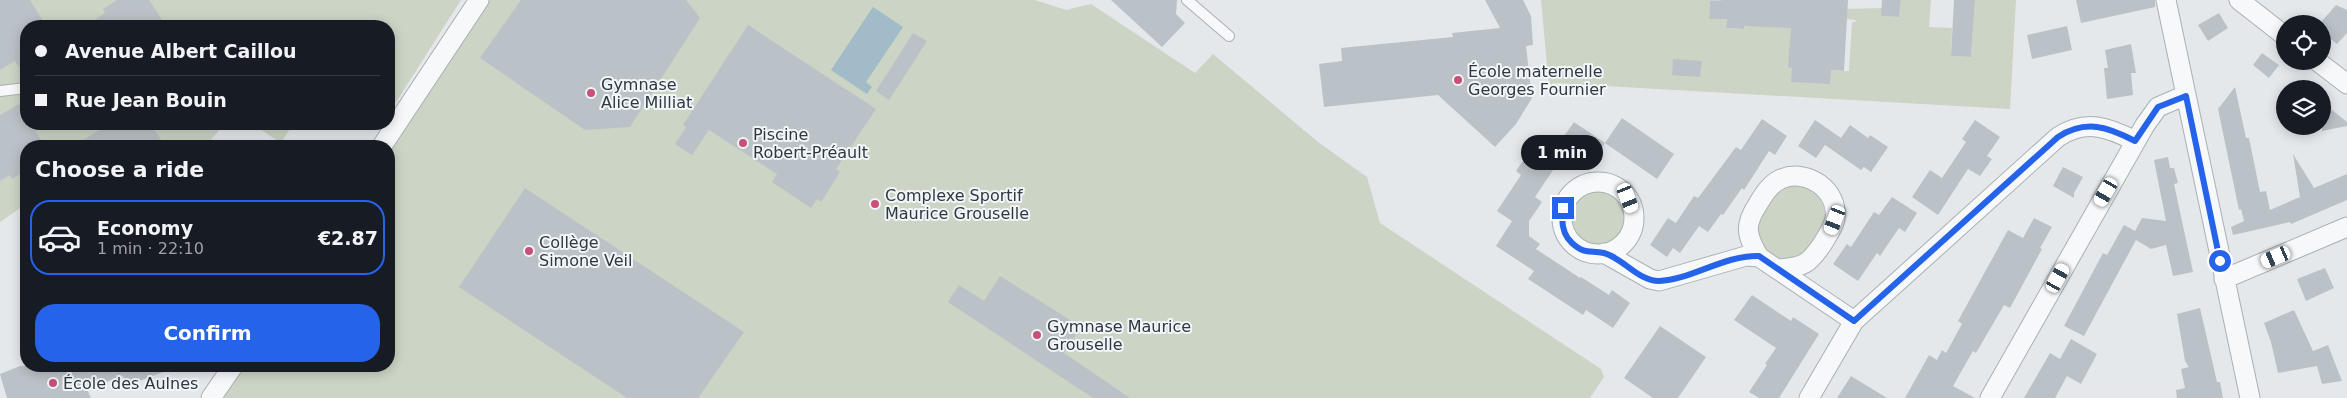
<!DOCTYPE html>
<html lang="en">
<head>
<meta charset="utf-8">
<style>
  body { margin:0; font-family:"DejaVu Sans",sans-serif; background:#242831; color:#f1f3f6; height:100vh; display:flex; flex-direction:column; font-size:19px; white-space:nowrap }
  * { box-sizing:border-box; margin:0 }
  p { font-size:16px; color:#9ea1a6 }
  .icon { flex:none; width:28px; height:28px; fill:none; stroke:currentColor; stroke-width:2; stroke-linecap:round; stroke-linejoin:round }
  .map { position:relative; flex:1; overflow:hidden }
  .side { position:absolute; left:20px; top:140px; width:375px; height:232px; display:flex; flex-direction:column; background:#171b24; border-radius:20px; box-shadow:0 2px 12px #0003 }
  .side>* { flex:none }
  .hud { position:absolute; left:20px; top:20px; width:375px; height:110px; border-radius:20px; box-shadow:0 2px 12px #0003; display:grid; align-content:center; height:110px; padding:0 15px; background:#171b24 }
  .fabs { position:absolute; left:2276px; top:15px; display:grid; gap:10px }
  .fabs a { display:grid; place-items:center; width:55px; height:55px; border-radius:50%; background:#171b24; box-shadow:0 2px 12px #0003; font-size:25px }
  .end { position:absolute; width:22px; height:22px; margin:-11px; border:6px solid #2563eb; background:#fff; box-shadow:0 0 0 2px #fff }
  .from { border-radius:50% }
  .bubble { position:absolute; height:35px; border-radius:18px; background:#171b24; box-shadow:0 2px 12px #0003; font-size:16px; font-weight:700; line-height:35px; text-align:center }
  .car { position:absolute; width:15px; height:30px; margin:-15px -8px; border-radius:6px; box-shadow:0 0 4px 1px #0007; background:linear-gradient(#fff 24%,#345 0 40%,#fff 0 76%,#345 0 86%,#fff 0) }
  .hud b { display:flex; align-items:center; gap:18px; height:48px; font-size:19px }
  .hud b+b { border-top:1px solid #363941 }
  .hud i { width:12px; height:12px; background:#f1f3f6 }
  ul { padding:0; list-style:none }
  li { display:flex; align-items:center; gap:15px; height:75px; margin:0 10px 8px; padding:0 5px; border:2px solid transparent; border-radius:20px }
  li div { flex:1 }
  li b { display:block; font-size:19px }
  li em { font-style:normal; font-weight:700 }
  li.selected { border-color:#2563eb }
  li>.icon { width:45px; height:45px; stroke-width:1.5 }
  h2 { padding:0 15px; font-size:22px; line-height:60px }
  .primary-button { display:flex; gap:10px; margin-top:auto; padding:10px 15px }
  .primary-button a { flex:1; height:58px; border-radius:20px; background:#2563eb; color:#fff; font-size:20px; font-weight:700; line-height:58px; text-align:center }
  .map>svg:first-child { display:block }
  .green { fill:#cbd4c5 }
  .water { fill:#a1bbc8 }
  .building { fill:#bbc2c7 }
  .lines { fill:none; stroke-linecap:round; stroke-linejoin:round }
  .service-casing { stroke:#a9b0b5; stroke-width:12 }
  .minor-casing { stroke:#a9b0b5; stroke-width:21 }
  .service { stroke:#f6f8f9; stroke-width:10 }
  .minor { stroke:#f6f8f9; stroke-width:19 }
  .route { stroke:#2563eb; stroke-width:6 }
  .poi-dot { fill:#c75177; stroke:#f3f6f8; stroke-width:2 }
  .labels { text-anchor:middle; stroke-width:4; stroke-linejoin:round; paint-order:stroke }
  .poi-label { font-size:16px; fill:#2c3842; stroke:#f3f6f8; text-anchor:start }
</style>
</head>
<body>
<div class="map">
<svg width="2347" height="398" viewBox="0 0 2347 398">
  <rect width="100%" height="100%" fill="#e4e8eb"/>
  <!-- green -->
  <path class="green" d="M0,0H461L391,110L389,109V26H26V124H224L206,146H26V204L0,222Z
    M488,0H1035L1066,10L1091,4L1195,73L1213,54L1318,142L1367,177L1380,223L1601,369L1604,377L1590,398H222L243,366H389V147Z
    M1541,0H1724L1710,1L1709,19H1727L1726,28L1744,29L1745,20L1802,8L1788,67L1844,71H1849L1852,22H1855L1856,20L1845,19V9L1882,8V16L1899,17L1901,0H1931L1929,27L1952,28L1951,56L1971,57L1975,0H2016L2010,109L1553,83L1549,87Z
    M252,124H293L281,143Z
    M1801,185C1840,199 1827,244 1795,256V259C1769,260 1763,252 1755,228L1759,227C1761,205 1778,186 1801,185Z
    M1570 218a27 27 0 1 1 54 0a27 27 0 1 1-54 0Z"/>
  <!-- water -->
  <path class="water" d="M873,7L903,27L866,82L872,87L867,94L831,70Z"/>
  <!-- building -->
  <path class="building" d="M0,0H30L46,26H26V78L15,61L0,70Z
    M117,0H149L166,26H86L105,13L103,9Z
    M521,0H686L700,18L630,127L585,130L480,58Z
    M1111,0H1177L1176,14L1185,23L1162,47Z
    M1485,0H1523L1531,16L1533,45L1526,46L1532,98L1516,124L1495,147L1438,95L1324,107L1319,64L1342,61L1341,48L1453,37L1452,33L1500,28Z
    M1724,0H1848L1844,71L1831,70L1830,84L1791,82L1792,68L1788,67L1791,28L1744,26V29L1726,28L1727,19H1709L1710,1Z
    M1882,0H1901L1899,17L1881,16Z
    M1954,0H1975L1971,57L1951,56Z
    M2076,0H2155V7L2081,23Z
    M2336,5L2347,10V33L2337,44L2322,32V21Z
    M2219,13L2228,28L2208,41L2198,25Z
    M748,25L876,109L836,169L840,172L821,202L817,199L811,208L772,182L777,174L709,130L692,155L675,144L686,127L683,125Z
    M2067,26L2072,50L2032,59L2027,35Z
    M913,33L927,41L889,100L876,91Z
    M2131,44L2136,73H2131L2133,95L2107,99L2104,68H2108L2105,50Z
    M2262,53L2279,65L2269,78L2253,65Z
    M1673,59L1702,61L1700,77L1672,75Z
    M2235,87L2246,138H2249L2260,192L2266,191L2270,210L2300,197L2293,154L2314,188L2347,174V200L2291,224L2290,222L2233,235L2231,227L2244,221L2241,209L2239,210L2218,109Z
    M2322,102L2347,122V126L2322,131Z
    M19,104L26,116V124H31L45,146H26V170L12,179L10,175L0,181V115Z
    M1622,118L1674,154L1657,179L1605,143Z
    M1762,119L1787,136L1775,155L1769,151L1744,190L1742,188L1723,215L1721,214L1708,232L1699,226L1680,253L1673,248L1667,257L1650,245L1668,218L1676,223L1694,196L1698,198L1736,147L1741,150Z
    M1815,120L1841,138L1850,125L1868,138L1870,135L1888,147L1871,172L1864,167L1861,170L1825,145L1816,158L1798,146Z
    M1975,120L2000,137L1987,156L1992,159L1980,176L1968,169L1938,215L1912,197L1930,170L1942,178L1966,142L1962,139Z
    M1574,122L1605,143L1595,158L1589,154L1582,163L1557,146Z
    M96,124H151L165,146H74L99,130Z
    M1541,135L1565,152L1535,197L1542,202L1529,221V236L1540,244L1536,249L1580,278L1581,277L1609,295L1612,290L1630,303L1613,328L1586,310L1583,315L1528,279L1534,271L1496,246L1512,221L1497,211L1521,175L1516,171Z
    M2168,157L2170,168H2174L2178,183L2174,184L2193,272L2173,276L2166,245L2151,249L2136,240L2084,336L2064,326L2103,253L2107,255L2124,225L2135,231L2142,218L2166,221L2154,160Z
    M2063,167L2083,177L2074,193V198L2053,186Z
    M525,188L744,332L698,398H627L459,287Z
    M1892,197L1917,213L1905,232L1899,228L1880,256L1877,253L1858,281L1833,264L1847,244L1851,247L1874,212L1879,215Z
    M2034,218L2052,227L2040,248L2042,249L2010,308L2004,305L1976,353L1973,351L1953,386L1975,398H1905L1929,355L1937,360L1942,350L1946,353L1962,324L1958,321L2008,230L2023,238Z
    M2325,268L2334,288L2306,301L2297,279Z
    M1000,276L1081,327L1064,353L1130,398H1093L948,302L959,285L984,301Z
    M1752,295L1791,321L1793,317L1819,334L1779,398H1759L1749,392L1767,365L1765,364L1776,348L1734,320Z
    M2200,308L2217,382H2220L2223,398H2177L2176,390L2185,388L2181,369L2189,367L2185,361L2177,314Z
    M2294,310L2313,351L2328,345L2342,381L2322,384L2317,366L2278,373L2271,342L2264,323Z
    M1660,326L1706,357L1678,398H1653L1624,378Z
    M2071,339L2097,354L2081,384L2067,376L2055,398H2024L2050,353L2060,359Z
    M20,366H174V368L126,386L123,376L87,389L91,398H7L0,374Z
    M1851,376L1887,398H1837Z"/>
  <g class="lines">
    <!-- service casing -->
    <g class="service-casing">
      <path id="service" d="M1187,0L1229,36
        M0,91L26,88"/>
    </g>
    <!-- minor casing -->
    <g class="minor-casing">
      <path id="minor" d="M2166,0L2250,398
        M2239,0L2285,36
        M2317,61L2347,84
        M382,146L479,0
        M1562 218a36 36 0 1 1 72 0a36 36 0 1 1-72 0Z
        M1604,253L1650,279L1659,281L1746,256L1759,257L1854,321
        M1759,257C1746,235 1744,225 1758,204C1764,194 1770,184 1781,179C1807,168 1839,190 1835,219C1833,228 1827,236 1823,243C1809,264 1804,267 1779,269
        M2224,279L2347,227
        M211,398L233,366
        M1809,398L1854,321L2058,137C2086,119 2108,127 2135,141
        M1990,398L2145,125L2158,107L2186,95"/>
    </g>
    <!-- service -->
    <use href="#service" class="service"/>
    <!-- minor -->
    <use href="#minor" class="minor"/>
  </g>
  <g class="lines">
    <!-- route -->
    <path class="route" d="M1563,208C1561,221 1562,234 1572,243C1585,255 1590,250 1604,253C1623,258 1638,281 1659,281C1691,280 1724,255 1759,256L1854,321L2058,137C2086,119 2108,127 2135,141L2158,107L2186,96L2220,261"/>
  </g>
  <!-- markers -->
  <g class="poi-dot">
    <circle cx="1458" cy="80" r="5"/>
    <circle cx="591" cy="93" r="5"/>
    <circle cx="743" cy="143" r="5"/>
    <circle cx="875" cy="204" r="5"/>
    <circle cx="529" cy="251" r="5"/>
    <circle cx="1037" cy="335" r="5"/>
    <circle cx="53" cy="383" r="5"/>
  </g>
  <g class="labels">
    <!-- poi labels -->
    <g class="poi-label">
      <text x="1468" y="77">École maternelle<tspan x="1468" dy="18">Georges Fournier</tspan></text>
      <text x="601" y="90">Gymnase<tspan x="601" dy="18">Alice Milliat</tspan></text>
      <text x="753" y="140">Piscine<tspan x="753" dy="18">Robert-Préault</tspan></text>
      <text x="885" y="201">Complexe Sportif<tspan x="885" dy="18">Maurice Grouselle</tspan></text>
      <text x="539" y="248">Collège<tspan x="539" dy="18">Simone Veil</tspan></text>
      <text x="1047" y="332">Gymnase Maurice<tspan x="1047" dy="18">Grouselle</tspan></text>
      <text x="63" y="389">École des Aulnes</text>
    </g>
  </g>
</svg>
<div class="fabs">
<a><svg class="icon" aria-label="locate" viewBox="0 0 24 24"><circle cx="12" cy="12" r="6"/><path d="M12 2v4M12 18v4M2 12h4M18 12h4"/></svg></a>
<a><svg class="icon" aria-label="layers" viewBox="0 0 24 24"><path d="M12 4l9 5-9 5-9-5zM3 14l9 5 9-5"/></svg></a>
</div>
<i class="end from" style="left:2220px;top:261px"></i>
<i class="end" style="left:1563px;top:208px"></i>
<div class="bubble" style="left:1521px;top:135px;width:82px">1 min</div>
<i class="car" style="left:2106px;top:192px;rotate:210deg"></i>
<i class="car" style="left:1628px;top:198px;rotate:158deg"></i>
<i class="car" style="left:1835px;top:220px;rotate:201deg"></i>
<i class="car" style="left:2276px;top:257px;rotate:247deg"></i>
<i class="car" style="left:2058px;top:278px;rotate:29deg"></i>
<div class="hud">
<b><i class="from"></i>Avenue Albert Caillou</b>
<b><i></i>Rue Jean Bouin</b>
</div>
<section class="side">
<h2>Choose a ride</h2>
<ul>
<li class="selected"><svg class="icon" aria-label="car" viewBox="0 0 24 24"><path d="M5 17H2v-5l4-1 3-4h7l3 4 3 1v5h-3M9 17h6M6 11h13"/><circle cx="7" cy="17" r="2"/><circle cx="17" cy="17" r="2"/></svg><div><b>Economy</b><p>1 min · 22:10</p></div><em>€2.87</em></li>
</ul>
<div class="primary-button"><a>Confirm</a></div>
</section>
</div>
</body>
</html>
